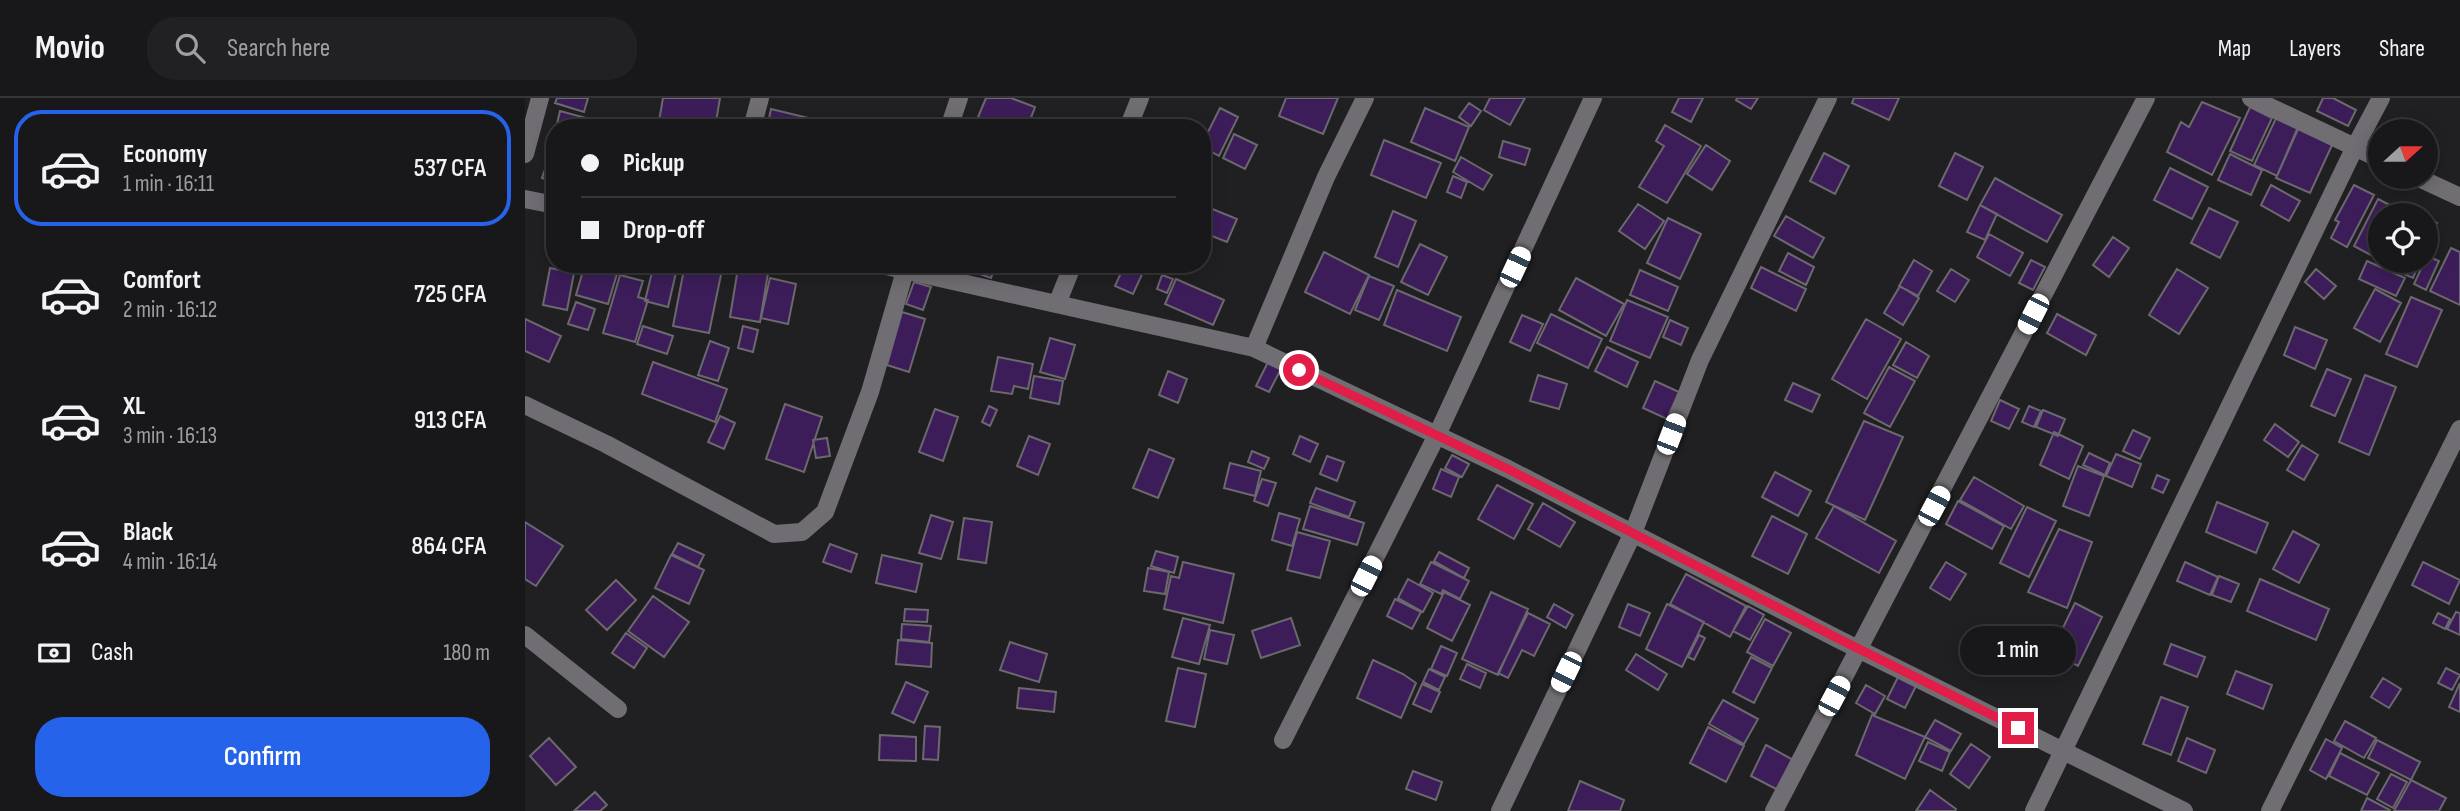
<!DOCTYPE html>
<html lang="en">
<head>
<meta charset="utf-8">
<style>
  body { margin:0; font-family:"Sofia Sans Condensed",sans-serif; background:#212023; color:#f1f3f6; height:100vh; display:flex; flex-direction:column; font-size:26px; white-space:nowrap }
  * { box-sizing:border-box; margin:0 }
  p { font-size:23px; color:#9f9fa2 }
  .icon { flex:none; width:38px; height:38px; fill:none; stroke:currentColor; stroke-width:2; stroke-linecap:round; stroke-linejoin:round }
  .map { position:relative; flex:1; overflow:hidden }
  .details { display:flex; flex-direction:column; background:#18171a; width:525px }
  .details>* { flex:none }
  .banner { position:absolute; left:21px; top:21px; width:665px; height:154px; border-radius:28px; box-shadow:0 4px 18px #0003,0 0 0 2px #363639; display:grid; align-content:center; height:154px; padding:0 35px; background:#18171a }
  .needle { width:46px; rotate:69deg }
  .fabs { position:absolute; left:1843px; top:21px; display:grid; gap:14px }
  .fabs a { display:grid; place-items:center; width:70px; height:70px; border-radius:50%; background:#18171a; box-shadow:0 4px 18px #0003,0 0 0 2px #363639; font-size:35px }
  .end { position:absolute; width:32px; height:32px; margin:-16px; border:9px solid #e11d48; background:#fff; box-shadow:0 0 0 4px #fff }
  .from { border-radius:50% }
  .bubble { position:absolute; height:49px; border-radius:24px; background:#18171a; box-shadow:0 4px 18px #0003,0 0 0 2px #363639; font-size:23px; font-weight:600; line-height:49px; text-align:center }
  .car { position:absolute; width:21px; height:42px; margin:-21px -10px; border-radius:9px; box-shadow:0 0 5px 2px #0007; background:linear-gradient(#fff 24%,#345 0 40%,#fff 0 76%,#345 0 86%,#fff 0) }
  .banner b { display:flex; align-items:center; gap:24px; height:66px; font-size:26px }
  .banner b+b { border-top:2px solid #363639 }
  .banner i { width:18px; height:18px; background:#f1f3f6 }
  ul { padding:12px 0 0; list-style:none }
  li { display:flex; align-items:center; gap:21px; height:116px; margin:0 14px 10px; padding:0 21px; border:4px solid transparent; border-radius:28px }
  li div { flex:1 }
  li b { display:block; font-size:26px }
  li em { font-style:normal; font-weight:600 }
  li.current { border-color:#2563eb }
  li>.icon { width:63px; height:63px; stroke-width:1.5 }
  .pay { display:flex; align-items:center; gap:18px; height:77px; padding:0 35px; font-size:26px }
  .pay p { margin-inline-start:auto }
  .button { display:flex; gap:14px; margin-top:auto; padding:14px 35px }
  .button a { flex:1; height:80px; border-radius:28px; background:#2563eb; color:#fff; font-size:28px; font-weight:600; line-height:80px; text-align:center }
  header { display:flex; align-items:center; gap:42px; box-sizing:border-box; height:98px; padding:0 35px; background:#18171a; border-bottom:2px solid #363639 }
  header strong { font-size:33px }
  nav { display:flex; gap:38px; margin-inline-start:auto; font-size:24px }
  .search { width:490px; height:63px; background:#212023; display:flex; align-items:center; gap:18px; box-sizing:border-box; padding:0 24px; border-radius:28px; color:#9f9fa2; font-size:26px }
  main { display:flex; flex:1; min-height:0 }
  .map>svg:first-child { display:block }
  .building { fill:#3c1d5a; stroke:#6b696d; stroke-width:2 }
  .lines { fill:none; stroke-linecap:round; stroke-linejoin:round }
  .street { stroke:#706e72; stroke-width:18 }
  .route { stroke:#e11d48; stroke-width:9 }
</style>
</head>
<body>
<header>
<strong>Movio</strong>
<div class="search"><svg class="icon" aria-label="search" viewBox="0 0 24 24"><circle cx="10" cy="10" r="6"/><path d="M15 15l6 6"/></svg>Search here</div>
<nav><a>Map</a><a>Layers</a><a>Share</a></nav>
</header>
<main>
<section class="details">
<ul>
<li class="current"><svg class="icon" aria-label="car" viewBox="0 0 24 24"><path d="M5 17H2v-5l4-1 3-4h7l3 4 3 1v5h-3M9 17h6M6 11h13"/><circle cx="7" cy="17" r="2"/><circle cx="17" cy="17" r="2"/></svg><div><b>Economy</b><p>1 min · 16:11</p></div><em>537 CFA</em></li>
<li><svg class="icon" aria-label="car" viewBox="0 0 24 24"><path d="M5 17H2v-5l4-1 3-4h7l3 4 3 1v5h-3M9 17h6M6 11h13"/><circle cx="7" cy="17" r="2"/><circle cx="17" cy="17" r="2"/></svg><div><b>Comfort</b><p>2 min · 16:12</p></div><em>725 CFA</em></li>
<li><svg class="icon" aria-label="car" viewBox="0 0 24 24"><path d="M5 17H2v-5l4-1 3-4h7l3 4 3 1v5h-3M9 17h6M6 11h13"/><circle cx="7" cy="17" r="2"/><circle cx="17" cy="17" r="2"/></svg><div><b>XL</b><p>3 min · 16:13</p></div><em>913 CFA</em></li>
<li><svg class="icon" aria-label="car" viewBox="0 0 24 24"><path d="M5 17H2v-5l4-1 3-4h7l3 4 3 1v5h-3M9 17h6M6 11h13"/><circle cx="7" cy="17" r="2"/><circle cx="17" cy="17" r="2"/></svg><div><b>Black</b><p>4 min · 16:14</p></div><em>864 CFA</em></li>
</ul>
<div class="pay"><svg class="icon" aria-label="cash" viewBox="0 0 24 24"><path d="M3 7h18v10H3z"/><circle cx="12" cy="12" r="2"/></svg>Cash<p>180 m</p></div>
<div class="button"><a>Confirm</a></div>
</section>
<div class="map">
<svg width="1935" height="713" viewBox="0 0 1935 713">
  <rect width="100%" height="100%" fill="#201f22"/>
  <!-- building -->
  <path class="building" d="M32,0H63L59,14L30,5Z
    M138,0H195L190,30H174L134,23Z
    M461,0H486L510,9L502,30H479L453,19Z
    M761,0H813L798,36L754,18Z
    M965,0H1000L985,27L959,12Z
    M1154,0H1178L1166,24L1147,14Z
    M1212,0H1233L1226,11L1211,2Z
    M1329,0H1374L1364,22L1327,5Z
    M1798,0H1808L1831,12L1823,28L1792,13Z
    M1677,4L1715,20L1687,77L1642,54L1656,24L1664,29Z
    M944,5L956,13L946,28L934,19Z
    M1725,9L1747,20L1727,63L1705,53Z
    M695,10L713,19L694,58L677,49V46Z
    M900,10L944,29L930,63L886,44Z
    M246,11L321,29V30H242Z
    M35,13L72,23L70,30H31Z
    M1752,18L1774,29L1752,78L1729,67Z
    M75,20L96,25L95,30H72Z
    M1140,27L1176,48L1142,105L1114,89L1139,48L1131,43Z
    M1773,29L1808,45L1785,95L1751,80Z
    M709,36L732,47L720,71L698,60Z
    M859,42L916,65L901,100L846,77Z
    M978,43L1005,51L1000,67L974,59Z
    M1181,47L1205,63L1187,92L1162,76Z
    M27,52L30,53V85L17,80Z
    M1299,55L1324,68L1310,96L1285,83Z
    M1430,55L1458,69L1442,102L1414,88Z
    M1705,56L1737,72L1726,97L1693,82Z
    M936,59L967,77L958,92L928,74Z
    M1645,70L1683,89L1667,121L1629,102Z
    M928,78L942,84L936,100L922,94Z
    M1470,80L1537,117L1522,144L1455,107Z
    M1746,87L1775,103L1764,123L1736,107Z
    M1829,87L1849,97L1822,149L1806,140L1814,124L1810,122Z
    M1853,101L1882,116L1855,117V162L1829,148Z
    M1113,106L1139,123L1120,151L1094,133Z
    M1455,107L1472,116L1460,142L1442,134Z
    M680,108L712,121L702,144L677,134V116Z
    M1684,110L1713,124L1695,160L1666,145Z
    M868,113L891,123L873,169L850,159Z
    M1261,118L1299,140L1288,160L1249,138Z
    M1900,119L1912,125L1900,151Z
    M1143,120L1176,136L1155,181L1122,165Z
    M1464,136L1498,155L1485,178L1452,159Z
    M1588,139L1604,150L1584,179L1568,167Z
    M895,146L922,159L903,197L876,184Z
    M1926,150L1935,154V207L1905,193Z
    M799,154L844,177L825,216L780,194Z
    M1263,155L1289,169L1281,187L1254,173Z
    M1902,158L1914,163L1901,192L1889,186Z
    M1389,162L1407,173L1393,198L1374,188Z
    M1506,162L1520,169L1508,192L1494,185Z
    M1842,163L1880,180L1871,198L1834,181Z
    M1868,163H1895L1888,180L1865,170Z
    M60,166H84L94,169L83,206L51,197Z
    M129,166H153L143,209L120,203Z
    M160,166L198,167L184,235L148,228Z
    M442,166H471L466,180L440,171Z
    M600,166H612L620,170L608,196L590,188Z
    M1236,169L1281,191L1271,213L1226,190Z
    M25,170L49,175L42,212L18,207Z
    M213,170L243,175L235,224L205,219Z
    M1426,171L1444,182L1430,204L1412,193Z
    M1652,171L1683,190L1654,236L1624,217Z
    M1791,171L1811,188L1799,201L1780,184Z
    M1115,172L1153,189L1143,213L1105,197Z
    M95,177L118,183L113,199L123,202L110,244L78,235Z
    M637,177L648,181L642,195L632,191Z
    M844,178L869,188L854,222L830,212Z
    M245,180L271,186L263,226L236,220Z
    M1051,180L1099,206L1081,238L1034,212Z
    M651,181L699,202L688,227L640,206Z
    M389,184L406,189L398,212L381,206Z
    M1375,188L1394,200L1378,227L1359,215Z
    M1850,191L1876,205L1855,244L1829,230Z
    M872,192L936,219L922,253L859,227Z
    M1886,199L1917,212L1892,269L1861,256Z
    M1102,202L1143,219L1125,260L1085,243Z
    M51,204L70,211L63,232L43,226Z
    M377,214L400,221L384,274L362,267Z
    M1026,216L1077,241L1063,270L1012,245Z
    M1532,216L1571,237L1561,257L1522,235Z
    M997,217L1018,226L1005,253L985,244Z
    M0,221L36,238L24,264L0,253Z
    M1341,221L1376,241L1342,301L1307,281Z
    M1145,222L1163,230L1156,247L1138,239Z
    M118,228L148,238L142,256L112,246Z
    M218,228L233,232L228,254L213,250Z
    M1770,229L1802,242L1790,271L1759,257Z
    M525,240L550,247L540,281L515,274Z
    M185,243L204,250L193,283L173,277Z
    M1381,244L1404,258L1392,280L1368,267Z
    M1082,249L1113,264L1102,289L1070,273Z
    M473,259L508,266L503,291L489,288L487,296L466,293Z
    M128,264L202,291L190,324L117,296Z
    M743,264L756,271L744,294L731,288Z
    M1364,269L1390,283L1365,329L1339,315Z
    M1802,271L1826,281L1810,318L1786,308Z
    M643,273L662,281L653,305L634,297Z
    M1013,277L1042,286L1034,311L1005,303Z
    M1840,277L1871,289L1844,357L1814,344Z
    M509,278L538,283L534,306L505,300Z
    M1130,283L1154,294L1142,321L1118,310Z
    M1268,285L1295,297L1287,314L1260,302Z
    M1475,302L1494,311L1484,331L1466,323Z
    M260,306L297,319L279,374L241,361Z
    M464,308L472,312L465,328L457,324Z
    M1504,308L1516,313L1509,329L1497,324Z
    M410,311L433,319L418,363L394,354Z
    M1518,312L1540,321L1533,338L1511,329Z
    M195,318L210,325L199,351L183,344Z
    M1339,323L1378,339L1340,422L1301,404Z
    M1750,326L1774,344L1763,359L1739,342Z
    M1608,332L1625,340L1615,361L1598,353Z
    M1529,334L1558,348L1544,381L1515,367Z
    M504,338L525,346L513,377L492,368Z
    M775,338L793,346L785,364L768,356Z
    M302,340L305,358L291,360L288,342Z
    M1777,347L1793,357L1779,382L1762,372Z
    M624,351L649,361L633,400L608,390Z
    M727,353L744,360L739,371L723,364Z
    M1564,355L1585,365L1580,377L1558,367Z
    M1591,356L1616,366L1607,389L1581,378Z
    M927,357L944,366L937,379L920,370Z
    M802,358L819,364L812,383L795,376Z
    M705,365L736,373L730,398L699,390Z
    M1553,368L1579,378L1564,418L1538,408Z
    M916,371L934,379L926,399L908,391Z
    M1250,374L1286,393L1273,418L1237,399Z
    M1632,377L1644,382L1638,395L1627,390Z
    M1449,379L1499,408L1486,431L1435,402Z
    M737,381L751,385L743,408L729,403Z
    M972,387L1008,406L989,441L953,421Z
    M791,390L830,404L824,419L785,405Z
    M1433,403L1479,428L1467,451L1421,426Z
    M1692,404L1743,425L1731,455L1681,434Z
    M1018,405L1050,424L1035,449L1003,431Z
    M785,408L839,425L832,447L778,431Z
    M1309,408L1371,443L1354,475L1291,440Z
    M1502,409L1531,423L1504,479L1475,465Z
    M754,415L775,421L767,448L747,442Z
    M406,417L428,424L416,461L394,455Z
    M1247,418L1282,436L1263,476L1227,458Z
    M439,420L467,424L461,465L433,461Z
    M0,424L38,448L11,488L0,481Z
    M1534,431L1567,444L1542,510L1503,494Z
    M1768,433L1794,447L1774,485L1748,471Z
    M772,434L805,443L795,480L762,472Z
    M153,445L179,457L173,469L147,456Z
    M305,446L332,456L326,474L298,464Z
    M631,453L653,459L649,475L626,468Z
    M914,454L944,470L939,480L909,463Z
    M146,457L179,472L164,506L130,490Z
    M357,457L397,466L391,494L351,485Z
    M658,464L709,476L698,525L639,511L646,478L654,480Z
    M906,464L944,483L935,501L918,492L916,496L895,486Z
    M1421,464L1441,476L1425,502L1405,490Z
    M1660,464L1693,479L1685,497L1652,483Z
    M1898,464L1935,482L1924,506L1887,487Z
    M623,470L644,474L640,496L619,493Z
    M1161,476L1221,508L1205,539L1145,506Z
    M1694,478L1714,486L1706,504L1687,497Z
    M883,481L908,495L898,514L873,500Z
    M1735,481L1804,511L1791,542L1722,513Z
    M91,482L111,502L82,532L61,512Z
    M919,494L945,507L927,543L902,530Z
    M966,494L1003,511L973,577L937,561Z
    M128,498L164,524L139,559L103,533Z
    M870,501L896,514L887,531L862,518Z
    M1550,505L1577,519L1553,568L1526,554Z
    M1029,506L1048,517L1041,530L1022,519Z
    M1103,506L1125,515L1115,538L1094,529Z
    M1142,506L1179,524L1157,569L1121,551Z
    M1223,508L1239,517L1225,542L1208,533Z
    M380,511L403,512L402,524L379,523Z
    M1931,514L1935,515V537L1922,531Z
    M1003,515L1025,526L1009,558L997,552L983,580L973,575Z
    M1913,515L1925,521L1920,531L1908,525Z
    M658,520L685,527L674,566L647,559Z
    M766,520L775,547L736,560L727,533Z
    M1240,521L1266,535L1248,568L1222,554Z
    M377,526L406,528L404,544L376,541Z
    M685,532L709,537L702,566L679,561Z
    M101,535L122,550L109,570L87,555Z
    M1174,537L1180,540L1169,562L1163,559Z
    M373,542L407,545L406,569L371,566Z
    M485,544L522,556L514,584L475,572Z
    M1646,546L1680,559L1672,579L1639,566Z
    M916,548L932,555L922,578L906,571Z
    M1111,556L1142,576L1133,592L1101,572Z
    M1226,559L1247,570L1229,605L1208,594Z
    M848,562L878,576L891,585L876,620L832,600Z
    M942,566L961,575L955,590L935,581Z
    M653,570L681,576L670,629L641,623Z
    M1921,570L1935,577L1927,592L1913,585Z
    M904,571L920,579L914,592L898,584Z
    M1376,573L1394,582L1380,610L1362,601Z
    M1711,573L1747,587L1738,611L1702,596Z
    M1858,580L1876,591L1864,610L1846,599Z
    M381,584L403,594L389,625L367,615Z
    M1935,585V614L1924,609Z
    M897,586L915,594L906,614L888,606Z
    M1341,587L1360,598L1350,616L1331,605Z
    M494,590L531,594L529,614L492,610Z
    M1636,599L1663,609L1646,657L1618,646Z
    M1198,602L1233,621L1219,646L1184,626Z
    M1347,617L1400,639L1380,681L1331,657Z
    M1410,622L1436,636L1426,653L1400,639Z
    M1820,623L1851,640L1839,660L1809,643Z
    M400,628L415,629L413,662L398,661Z
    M1183,629L1219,648L1201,684L1165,665Z
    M355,637L391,639V663L354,662Z
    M24,640L51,669L31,687L5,658Z
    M1662,640L1690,652L1681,675L1653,663Z
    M1801,641L1817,650L1801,681L1785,672Z
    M1852,642L1895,664L1886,682L1843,660Z
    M1403,644L1425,654L1417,673L1394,663Z
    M1446,646L1465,659L1444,690L1425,676Z
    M1241,647L1270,663L1255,693L1226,678Z
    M1815,655L1854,675L1842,697L1804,678Z
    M888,673L917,684L911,702L881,691Z
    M1866,676L1882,684L1868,710L1852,701Z
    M1886,682L1921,700L1914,713H1869Z
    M1055,683L1099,702L1095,713H1043Z
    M1405,692L1431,711L1430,713H1391Z
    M70,694L82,707L75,713H49Z
    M1842,700L1865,712V713H1836Z"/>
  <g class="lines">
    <!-- street -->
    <path class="street" d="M1726,0L1855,61
      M227,30L235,0
      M424,30L434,0
      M603,30L615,0
      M0,56L15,0
      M1892,79L1935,99
      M0,101L30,107
      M352,166L729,250L983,371L1313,541L1659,713
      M532,206L548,166
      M729,250L801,79L840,0
      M0,307L81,346L249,436L277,434L300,414L345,294L382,166
      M0,537L93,611
      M758,642L912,337L1068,0
      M975,713L1108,435L1175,262L1303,0
      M1249,713L1621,0
      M1509,713L1830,49L1856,0
      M1745,713L1935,331"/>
  </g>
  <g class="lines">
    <!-- route -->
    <path class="route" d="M774,272L983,371L1314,541L1493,630"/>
  </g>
</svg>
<div class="fabs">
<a><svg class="needle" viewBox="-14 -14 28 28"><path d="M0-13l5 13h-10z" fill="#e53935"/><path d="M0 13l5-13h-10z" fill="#9f9fa2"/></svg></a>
<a><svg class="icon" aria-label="locate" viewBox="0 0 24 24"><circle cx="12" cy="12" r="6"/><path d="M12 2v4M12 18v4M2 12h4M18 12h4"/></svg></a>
</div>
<i class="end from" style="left:774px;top:272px"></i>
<i class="end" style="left:1493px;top:630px"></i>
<div class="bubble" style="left:1435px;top:528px;width:116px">1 min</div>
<i class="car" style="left:990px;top:169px;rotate:25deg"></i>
<i class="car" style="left:1508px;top:216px;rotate:207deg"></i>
<i class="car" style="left:1146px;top:336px;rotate:21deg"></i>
<i class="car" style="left:1409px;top:408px;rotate:28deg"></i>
<i class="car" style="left:841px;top:478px;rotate:27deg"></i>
<i class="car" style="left:1041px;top:574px;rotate:206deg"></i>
<i class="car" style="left:1309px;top:598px;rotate:28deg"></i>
<div class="banner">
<b><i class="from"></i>Pickup</b>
<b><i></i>Drop-off</b>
</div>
</div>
</main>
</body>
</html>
